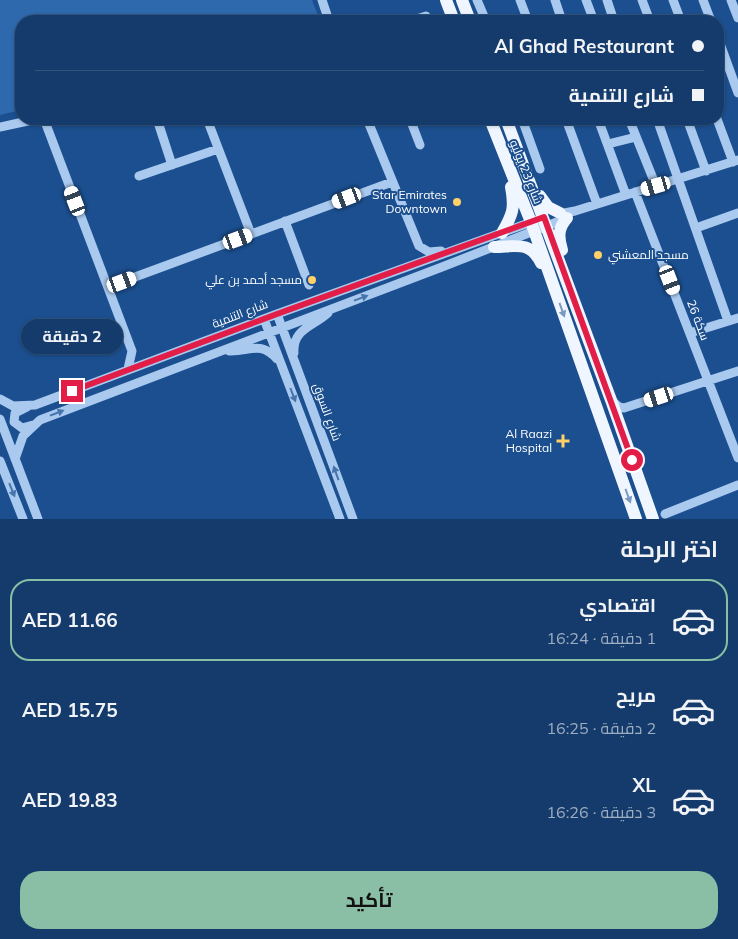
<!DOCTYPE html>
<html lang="ar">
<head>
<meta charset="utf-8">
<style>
  body { margin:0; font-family:Mulish,Cairo,sans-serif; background:#1d4271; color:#f1f3f6; direction:rtl; height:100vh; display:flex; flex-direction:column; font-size:19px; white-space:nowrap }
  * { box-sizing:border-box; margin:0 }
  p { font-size:16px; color:#9dadc1 }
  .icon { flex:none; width:28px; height:28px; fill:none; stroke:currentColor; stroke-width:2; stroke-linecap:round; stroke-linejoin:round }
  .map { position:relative; height:519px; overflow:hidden; direction:ltr }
  .details { display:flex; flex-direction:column; background:#143b6b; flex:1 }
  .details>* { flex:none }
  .banner { position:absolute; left:15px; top:15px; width:709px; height:110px; border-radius:20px; box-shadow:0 1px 4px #0004,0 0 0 1px #33557e; direction:rtl; display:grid; align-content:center; height:110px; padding:0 20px; background:#143b6b }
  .end { position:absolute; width:22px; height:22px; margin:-11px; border:6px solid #e11d48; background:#fff; box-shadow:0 0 0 2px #fff }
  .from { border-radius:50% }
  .bubble { position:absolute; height:35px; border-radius:18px; background:#143b6b; box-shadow:0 1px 4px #0004,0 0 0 1px #33557e; font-size:16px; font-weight:700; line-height:35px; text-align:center; direction:rtl }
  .car { position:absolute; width:15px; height:30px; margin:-15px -8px; border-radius:6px; box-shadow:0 0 4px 1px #0007; background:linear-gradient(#fff 24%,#345 0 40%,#fff 0 76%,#345 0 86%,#fff 0) }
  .banner b { display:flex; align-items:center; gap:18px; height:48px; font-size:19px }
  .banner b+b { border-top:1px solid #33557e }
  .banner i { width:12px; height:12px; background:#f1f3f6 }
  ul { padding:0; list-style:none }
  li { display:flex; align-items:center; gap:15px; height:82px; margin:0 10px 8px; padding:0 10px; border:2px solid transparent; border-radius:20px }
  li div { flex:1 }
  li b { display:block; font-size:19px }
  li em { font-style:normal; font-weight:700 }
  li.active { border-color:#8abfa5 }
  li>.icon { width:45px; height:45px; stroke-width:1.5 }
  h2 { padding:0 20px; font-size:22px; line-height:60px }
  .action { display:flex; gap:10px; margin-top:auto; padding:10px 20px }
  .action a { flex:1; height:58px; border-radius:20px; background:#8abfa5; color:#111; font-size:20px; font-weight:700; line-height:58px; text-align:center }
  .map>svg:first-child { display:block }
  .green { fill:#2e69ad }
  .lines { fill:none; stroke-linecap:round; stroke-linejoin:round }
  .minor { stroke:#a9c9ee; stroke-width:9 }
  .major { stroke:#f0f6ff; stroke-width:12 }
  .oneway { fill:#4674ac }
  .oneway2 { fill:#7b9ac1 }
  .route { stroke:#e11d48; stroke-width:6 }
  .poi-dot { fill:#ffd166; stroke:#1b4f8f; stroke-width:2 }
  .labels { text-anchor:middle; stroke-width:4; stroke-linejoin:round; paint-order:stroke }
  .street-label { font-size:12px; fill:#fff; stroke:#1b4f8f }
  .poi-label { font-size:12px; fill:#fff; stroke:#1b4f8f; text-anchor:end }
</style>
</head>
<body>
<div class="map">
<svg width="738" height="519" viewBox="0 0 738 519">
  <rect width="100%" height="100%" fill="#1b4f8f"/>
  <!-- green -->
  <path class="green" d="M0,0H312L320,21H21V110L0,115Z"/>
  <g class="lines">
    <!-- minor -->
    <path class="minor" d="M322,0L329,21
      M477,0L486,21
      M520,0L528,21
      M555,0L562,21
      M586,0L594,21
      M607,0L614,21
      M642,0L650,21
      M673,0L681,21
      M703,0L711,21
      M731,0L738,18
      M411,21L426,16
      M718,38L738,93
      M44,119L132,351L128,369
      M157,119L172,165
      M207,119L251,234
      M367,119L419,246L429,252L441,251
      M410,119L420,145
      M522,119L540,169
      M566,119L597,204
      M598,119L626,195
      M629,119L656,186
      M657,119L728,321
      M687,119L706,171
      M717,119L733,162
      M0,127L37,119
      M608,144L636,137
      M139,176L218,149
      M635,192L738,458
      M559,214L575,211L738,160
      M285,221L309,285
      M696,228L738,213
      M108,287L392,182
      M277,314L353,519
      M264,319L340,519
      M690,333L738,318
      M229,351C250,352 260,340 277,359
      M294,353C292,329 314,326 328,313
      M0,399L13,406L35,405L277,314L537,220
      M612,401L619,407L624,408L738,371
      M27,407L15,413L14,422L22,428L33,425
      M0,419L38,519
      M15,459L23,436L40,420L442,267L567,218
      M0,461L23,519
      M665,514L738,485"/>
    <!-- major -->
    <path class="major" d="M446,0L454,21
      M462,0L470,21
      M490,119L531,222L636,519
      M506,119L611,400L653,519
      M540,196L548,207L560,213
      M502,233C513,214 515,208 511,187
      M494,247C515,247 530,240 541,263
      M562,250C558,237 558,228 567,218"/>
  </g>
  <!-- one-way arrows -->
  <defs><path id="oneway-solid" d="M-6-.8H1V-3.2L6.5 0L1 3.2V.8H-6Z" transform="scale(1.25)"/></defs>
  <g class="oneway">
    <use href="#oneway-solid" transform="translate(361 298) rotate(-20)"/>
    <use href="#oneway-solid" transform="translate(293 395) rotate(69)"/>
    <use href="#oneway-solid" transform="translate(57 413) rotate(-21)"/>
    <use href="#oneway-solid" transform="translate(336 473) rotate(-110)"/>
    <use href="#oneway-solid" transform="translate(12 490) rotate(68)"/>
  </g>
  <g class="oneway2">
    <use href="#oneway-solid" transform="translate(562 310) rotate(70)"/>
    <use href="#oneway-solid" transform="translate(628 496) rotate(70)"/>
  </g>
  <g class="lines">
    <!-- route -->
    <path class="route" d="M72,391L277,314L544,217L632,460"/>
  </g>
  <!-- markers -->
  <g class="poi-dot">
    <circle cx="457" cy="202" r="5"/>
    <circle cx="598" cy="255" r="5"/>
    <circle cx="312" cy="280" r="5"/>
    <path d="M560.5 433.5h5v5h5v5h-5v5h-5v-5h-5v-5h5z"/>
  </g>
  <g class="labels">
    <!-- street labels -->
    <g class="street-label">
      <text transform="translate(526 172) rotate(68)" y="4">شارع 23 يوليو</text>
      <text transform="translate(240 314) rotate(-21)" y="4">شارع التنمية</text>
      <text transform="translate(698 320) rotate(69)" y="4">سكة 26</text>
      <text transform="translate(327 412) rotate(70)" y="4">شارع السوق</text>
    </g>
    <!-- poi labels -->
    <g class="poi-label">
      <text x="447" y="199">Star Emirates<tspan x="447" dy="14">Downtown</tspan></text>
      <text x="608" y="259" text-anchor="start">مسجد المعشني</text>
      <text x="302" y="284">مسجد أحمد بن علي</text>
      <text x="552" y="438">Al Raazi<tspan x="552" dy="14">Hospital</tspan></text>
    </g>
  </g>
</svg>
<i class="end from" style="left:632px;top:460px"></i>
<i class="end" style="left:72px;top:391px"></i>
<div class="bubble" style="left:21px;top:319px;width:102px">2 دقيقة</div>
<i class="car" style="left:656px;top:186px;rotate:254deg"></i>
<i class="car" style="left:347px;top:198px;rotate:249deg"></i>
<i class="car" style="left:75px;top:201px;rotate:339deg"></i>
<i class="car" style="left:238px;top:239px;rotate:70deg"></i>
<i class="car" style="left:670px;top:280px;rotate:159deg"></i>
<i class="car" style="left:122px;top:282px;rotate:70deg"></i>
<i class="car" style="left:659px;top:397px;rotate:252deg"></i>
<div class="banner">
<b><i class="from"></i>Al Ghad Restaurant</b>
<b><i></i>شارع التنمية</b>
</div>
</div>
<section class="details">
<h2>اختر الرحلة</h2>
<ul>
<li class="active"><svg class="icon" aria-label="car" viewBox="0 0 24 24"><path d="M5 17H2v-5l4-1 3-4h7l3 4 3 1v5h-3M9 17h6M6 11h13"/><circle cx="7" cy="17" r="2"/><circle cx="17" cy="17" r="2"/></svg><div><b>اقتصادي</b><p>1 دقيقة · 16:24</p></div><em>AED 11.66</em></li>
<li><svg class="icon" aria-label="car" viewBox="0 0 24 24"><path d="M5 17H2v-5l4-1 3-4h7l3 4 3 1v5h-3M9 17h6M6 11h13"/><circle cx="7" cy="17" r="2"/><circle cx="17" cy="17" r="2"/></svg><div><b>مريح</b><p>2 دقيقة · 16:25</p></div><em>AED 15.75</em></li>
<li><svg class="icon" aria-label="car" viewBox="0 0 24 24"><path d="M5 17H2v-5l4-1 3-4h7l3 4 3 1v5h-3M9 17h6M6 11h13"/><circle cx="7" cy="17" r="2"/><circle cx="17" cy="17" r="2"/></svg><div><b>XL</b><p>3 دقيقة · 16:26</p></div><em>AED 19.83</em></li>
</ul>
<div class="action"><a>تأكيد</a></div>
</section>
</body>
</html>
